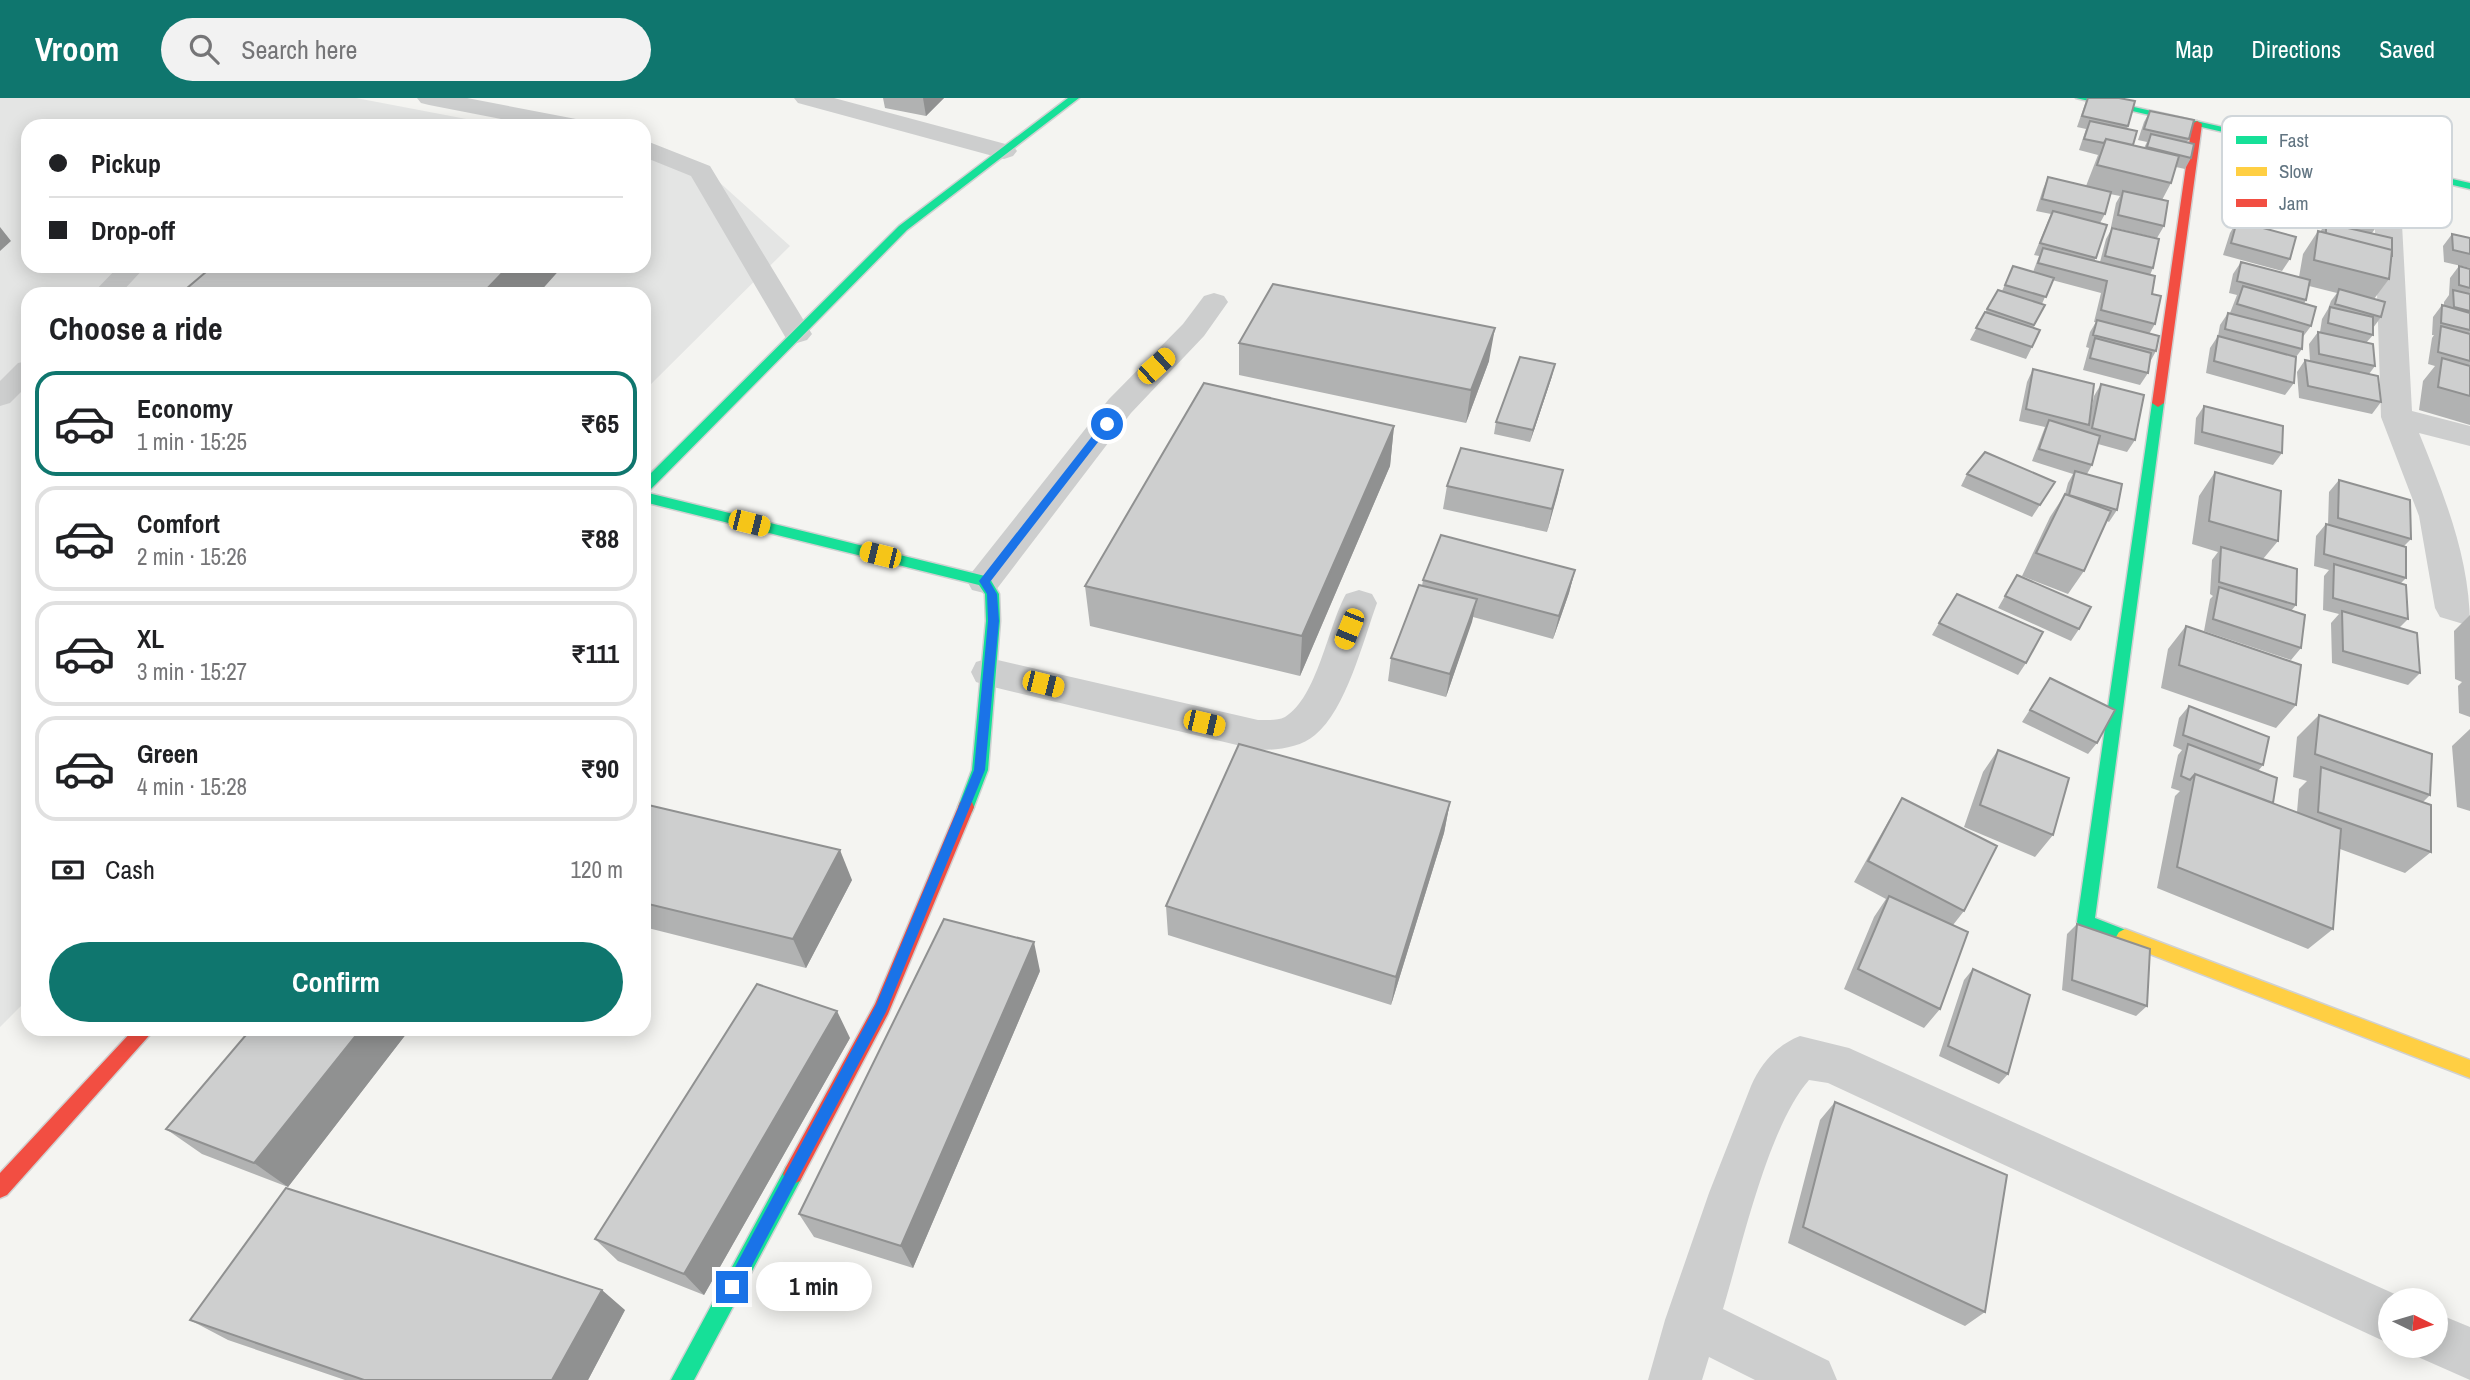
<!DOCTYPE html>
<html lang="en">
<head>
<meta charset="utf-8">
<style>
  body { margin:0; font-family:"Archivo Narrow",sans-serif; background:#f2f2f2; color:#202124; height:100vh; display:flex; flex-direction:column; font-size:26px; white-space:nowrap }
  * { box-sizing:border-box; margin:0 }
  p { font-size:23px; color:#757577 }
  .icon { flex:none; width:38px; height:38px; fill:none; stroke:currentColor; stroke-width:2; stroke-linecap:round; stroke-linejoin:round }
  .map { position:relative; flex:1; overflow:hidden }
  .sheet { position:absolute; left:21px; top:189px; width:630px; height:749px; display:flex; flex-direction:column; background:#fff; border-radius:21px; box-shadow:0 4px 18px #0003 }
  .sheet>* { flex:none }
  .hud { position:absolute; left:21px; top:21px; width:630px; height:154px; border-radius:21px; box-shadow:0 4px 18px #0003; display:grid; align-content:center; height:154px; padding:0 28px; background:#fff }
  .needle { width:46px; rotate:95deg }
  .fabs { position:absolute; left:2378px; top:1190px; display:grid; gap:14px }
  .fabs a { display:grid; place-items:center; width:70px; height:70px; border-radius:50%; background:#fff; box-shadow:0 4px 18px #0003; font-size:35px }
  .end { position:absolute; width:32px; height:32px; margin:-16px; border:9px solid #1a73e8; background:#fff; box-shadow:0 0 0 4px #fff }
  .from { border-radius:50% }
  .bubble { position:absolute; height:49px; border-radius:24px; background:#fff; box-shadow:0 4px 18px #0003; font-size:23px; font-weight:800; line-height:49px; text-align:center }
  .car { position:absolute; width:21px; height:42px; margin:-21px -10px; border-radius:9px; box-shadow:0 0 5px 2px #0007; background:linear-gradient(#f5c518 24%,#345 0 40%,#f5c518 0 76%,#345 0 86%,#f5c518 0) }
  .hud b { display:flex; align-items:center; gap:24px; height:66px; font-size:26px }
  .hud b+b { border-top:2px solid #e0e0e0 }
  .hud i { width:18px; height:18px; background:#202124 }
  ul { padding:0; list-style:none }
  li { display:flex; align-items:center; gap:21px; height:105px; margin:0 14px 10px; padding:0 14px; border:4px solid #e0e0e0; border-radius:21px }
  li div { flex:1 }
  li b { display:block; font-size:26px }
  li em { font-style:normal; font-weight:800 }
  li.selected { border-color:#0f766e }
  li>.icon { width:63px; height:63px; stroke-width:1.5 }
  h2 { padding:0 28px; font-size:32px; line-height:84px }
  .pay { display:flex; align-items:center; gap:18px; height:77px; padding:0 28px; font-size:26px }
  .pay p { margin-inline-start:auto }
  .primary-button { display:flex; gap:14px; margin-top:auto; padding:14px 28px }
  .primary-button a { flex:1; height:80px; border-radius:42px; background:#0f766e; color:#fff; font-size:28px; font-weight:800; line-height:80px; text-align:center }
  header { display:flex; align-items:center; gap:42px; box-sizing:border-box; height:98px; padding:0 35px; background:#0f766e; color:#fff }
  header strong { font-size:33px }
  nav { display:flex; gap:38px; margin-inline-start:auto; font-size:24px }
  .search { width:490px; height:63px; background:#f2f2f2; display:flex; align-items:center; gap:18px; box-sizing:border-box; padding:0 24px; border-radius:38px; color:#757577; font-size:26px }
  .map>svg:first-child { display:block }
  .built { fill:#e4e5e4 }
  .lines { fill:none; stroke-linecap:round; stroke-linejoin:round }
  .fast-casing { stroke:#d0d1d1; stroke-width:3 }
  .slow-casing { stroke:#d0d1d1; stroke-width:3 }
  .jam-casing { stroke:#d0d1d1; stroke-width:3 }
  .lane { fill:#cdcece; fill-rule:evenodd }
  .street { fill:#cdcece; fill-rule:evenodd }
  .fast { fill:#16e098; fill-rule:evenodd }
  .slow { fill:#ffcf43; fill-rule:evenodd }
  .jam { fill:#f24e42; fill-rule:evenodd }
  .wall { fill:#b1b2b2 }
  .shaded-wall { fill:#909191 }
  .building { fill:#cecfcf; stroke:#909191; stroke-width:2 }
  .route { fill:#1a73e8 }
  .key { fill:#fff; stroke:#d0d6da; stroke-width:2 }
  .key-label { font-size:19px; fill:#627582 }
</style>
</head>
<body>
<header>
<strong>Vroom</strong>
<div class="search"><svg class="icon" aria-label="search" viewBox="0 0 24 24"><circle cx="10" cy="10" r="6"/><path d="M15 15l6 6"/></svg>Search here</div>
<nav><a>Map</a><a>Directions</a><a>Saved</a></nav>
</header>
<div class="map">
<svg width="2470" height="1282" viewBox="0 0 2470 1282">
  <rect width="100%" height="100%" fill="#f4f4f1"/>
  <!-- built -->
  <path class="built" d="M0,0H356L503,28H28V168H644V55L698,65L790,148L644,293V196H28V901L0,929Z"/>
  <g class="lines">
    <!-- fast casing -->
    <g class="fast-casing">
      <path id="fast" d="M1068,0H1079L907,132L649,393L644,394V382L899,128Z
        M2076,0H2094L2470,85V91Z
        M2158,301L2164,305L2095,820L2131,834L2134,839L2131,844L2125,847L2080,829L2077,824L2152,305Z
        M644,394L989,479L999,496L1000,523L988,672L972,714H960L958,709L972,672L986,523L985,496L979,487L644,404Z
        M793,1066L800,1069L803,1076L800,1083L694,1282H671L786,1069Z"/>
    </g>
    <!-- slow casing -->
    <g class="slow-casing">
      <path id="slow" d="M2125,831L2470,962V980L2119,844L2116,839L2119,834Z"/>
    </g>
    <!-- jam casing -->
    <g class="jam-casing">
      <path id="jam" d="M2197,23L2202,26L2164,305L2158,309L2152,305L2192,26Z
        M966,702L972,704L974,709L888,916L800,1083L793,1086L786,1083L783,1076L786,1069L875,906L958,709L960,704Z
        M134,931H155L7,1097L0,1100V1075Z"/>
    </g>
    <!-- lane -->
    <path class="lane" d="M119,168H146L120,196H92Z
      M28,263V287L10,305L0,308V283L18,265Z"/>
    <!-- street -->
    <path class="street" d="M417,0H467L576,21L585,23L588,28H537L429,7L421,5Z
      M794,0H834L1013,48L1017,53L1013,58L1004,61L798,5Z
      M644,42L710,68L812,236L807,242L797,245L787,242L691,78L644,59Z
      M2386,62L2395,65L2399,70L2412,313L2470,328V348L2419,335C2444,397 2470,460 2470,528L2440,519L2435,510L2419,418L2381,319L2373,70L2377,65Z
      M1214,195L1224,198L1228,204L1204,238L1131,315L996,492L984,495L972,492L967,483L972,474L1109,301L1183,226L1204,198Z
      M1359,492L1372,496L1377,505C1363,543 1346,612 1315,637C1300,650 1277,652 1258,652L989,588L976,584L971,574L976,564L989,560L1258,622C1267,622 1277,623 1285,619C1317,600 1328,528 1346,496Z
      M1800,938L1849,950L2408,1202H2390V1246L1828,985L1809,982C1768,1029 1742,1148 1723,1211L1829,1263L1837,1282H1755L1709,1259L1702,1282H1648L1665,1222L1709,1095L1751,988C1761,965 1777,947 1800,938Z
      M2436,1215L2470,1229V1282L2418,1259L2413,1248H2436Z"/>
    <!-- fast -->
    <use href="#fast" class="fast"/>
    <!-- slow -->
    <use href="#slow" class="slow"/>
    <!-- jam -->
    <use href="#jam" class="jam"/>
  </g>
  <!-- wall -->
  <path class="wall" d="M883,0H944L926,18L885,10Z
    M2087,0H2119L2128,28L2127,31L2133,47L2144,50L2147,44L2138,42L2144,24L2150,13L2189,41L2187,44L2191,60L2185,71L2176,69L2171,85L2162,102L2164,128L2157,140L2111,129L2116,105L2120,98L2110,96L2105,116L2100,125L2096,160L2094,163L2100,164L2106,141L2112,130L2153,170L2150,177L2155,226L2149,236L2156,253L2150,264L2148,275L2140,287L2083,272L2089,250L2086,249L2090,234L2096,224H2094L2101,195L2052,182L2042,206L2045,207L2033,230L2032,249L2026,261L1970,242L1987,211L2002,193L2013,168L2033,174L2039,158L2034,157L2051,116L2036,113L2043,91L2048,79L2086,88L2098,57L2079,52L2086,31L2077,29Z
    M2338,103L2377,128L2372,135L2392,159L2389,181L2374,201L2381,219L2373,230V237L2366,245L2375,268L2369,276L2381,304L2372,316L2299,300L2297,274L2305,262L2310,263L2309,246L2318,234H2320L2322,221L2328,211L2331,203L2337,195L2309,188L2306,202L2304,206L2311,228L2302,240V251L2296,259L2294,285L2285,297L2206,275L2210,250L2218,238L2220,227L2228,215H2230L2237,197L2229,195L2233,176L2241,164L2299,179L2303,156L2318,133L2320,134L2326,125H2328L2330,114Z
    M2237,123L2290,161L2282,173L2223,157L2230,135Z
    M2452,136L2470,140V170L2444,164L2443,148Z
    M2459,168L2470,171V327L2419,312L2423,283L2435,268L2428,266L2432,240L2434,237H2432L2433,219L2442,207L2444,208V204L2449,197L2450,180Z
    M1239,245L1489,263L1466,325L1239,277Z
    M2033,271L2090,318L2094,298L2101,286L2135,342L2127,354L2098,346L2092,367L2087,376L2117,412L2109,424L2107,423L2084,473L2068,496L2022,478L2050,419L2065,396L2068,385L2073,376L2032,363L2045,329L2019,323L2027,284Z
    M1552,278L1530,344L1494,336L1496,324Z
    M2204,308L2282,355L2273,367L2194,346L2196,320Z
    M1394,328L1390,368L1300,578L1090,528L1085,488Z
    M1563,372L1547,434L1443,411L1447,388Z
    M2215,374L2278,443L2263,461L2296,507L2291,513L2301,550L2291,562L2204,533L2210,501L2213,498L2210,496L2212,462L2218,454L2192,446L2199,398Z
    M1967,376L2055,384L2032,419L1961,388Z
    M2339,382L2411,441L2404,448L2406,480L2401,485L2408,521L2399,530L2420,575L2408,587L2332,565L2331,525L2339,516L2323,512L2324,478L2329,472L2314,468L2316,438L2326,426L2328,427L2329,394Z
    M1575,472L1569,495L1553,541L1473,519L1446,599L1388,583L1391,560L1422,488L1423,482Z
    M2017,477L2079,531L2071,543L1998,510Z
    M2470,517V619L2459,615L2458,588L2462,584L2455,581L2454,533Z
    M1939,525L2026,565L2018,577L1932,537Z
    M2186,528L2296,607L2276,630L2161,590L2168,551Z
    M2050,580L2097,645L2088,656L2022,624Z
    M2189,608L2263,667L2258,673L2273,705L2297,714L2299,691L2307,683L2293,679L2297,639L2319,617L2430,697L2423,704L2431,754L2405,775L2340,751L2333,831L2308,851L2157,790L2175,698L2180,693L2171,690L2178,657L2182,652L2173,648L2179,620Z
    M2470,631V713L2457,709L2452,648Z
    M1998,652L2053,737L2035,759L1964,729L1983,674Z
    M1902,700L1964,813L1953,827L1940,911L1924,930L1844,891L1874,819L1886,801L1854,784L1889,722Z
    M1450,704L1444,735L1391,907L1168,837L1166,808Z
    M644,706L852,782L806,870L644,829Z
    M2077,826L2147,908L2136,918L2062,892L2067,836Z
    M1973,871L2008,976L1999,986L1939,958L1964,882Z
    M1040,873L913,1170L814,1139L799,1116Z
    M251,931H410L288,1089L202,1056L166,1031Z
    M850,940L704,1197L618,1163L595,1141Z
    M1835,1004L1985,1214L1965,1228L1788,1145L1820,1022Z
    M625,1212L588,1282H345L228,1242L190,1222Z"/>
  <!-- shaded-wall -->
  <path class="shaded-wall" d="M923,0H944L926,18Z
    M0,129L11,143L0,153Z
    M509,168H563L538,196H482Z
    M1495,230L1489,263L1466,325L1471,292Z
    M1555,266L1552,278L1530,344L1533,332Z
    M1394,328L1390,368L1300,578L1302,538Z
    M1563,372L1558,395L1547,434L1552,411Z
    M1575,472L1569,495L1553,541L1559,518Z
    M1477,501L1472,524L1446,599L1450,576Z
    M1450,704L1444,735L1391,907L1396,879Z
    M840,752L852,782L806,870L793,841Z
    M1034,844L1040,873L913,1170L901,1148Z
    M837,913L850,940L704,1197L684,1176Z
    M361,931H410L288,1089L254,1065Z
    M602,1192L625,1212L588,1282H552Z"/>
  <!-- building -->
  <path class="building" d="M2088,0H2119L2135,3L2128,28L2082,18Z
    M2150,13L2194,22L2189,41L2144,31Z
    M2090,23L2137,33L2133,47L2106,41L2104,45L2084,41Z
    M2151,36L2194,46L2191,60L2147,49Z
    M2106,41L2179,58L2171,85L2097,67Z
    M2048,79L2111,94L2105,116L2042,101Z
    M2123,93L2168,103L2164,128L2118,117Z
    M2053,113L2107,127L2096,160L2040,145Z
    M2237,123L2296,139L2290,161L2231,145Z
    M2326,125L2392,140V159V152L2326,135Z
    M2112,130L2159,141L2153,170L2105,158Z
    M2318,133L2392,152L2389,181L2314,162Z
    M2452,136L2470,140V156L2453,152Z
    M2043,150L2155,178L2152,196L2161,198L2155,226L2101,212L2107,183L2038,165Z
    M2241,164L2310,182L2306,202L2237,183Z
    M213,168H509L482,196H180Z
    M2013,168L2054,180L2046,199L2005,187Z
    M2459,168L2470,171V190L2459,187Z
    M1273,186L1495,230L1471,292L1239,245Z
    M2243,188L2316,209L2311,228L2237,206Z
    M2339,191L2385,204L2381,219L2335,206Z
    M1998,192L2045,207L2034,227L1987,211Z
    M2453,192L2470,196V213L2454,209Z
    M2442,207L2470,215V232L2441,225Z
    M2330,209L2373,219V237L2328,225Z
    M1985,214L2040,232L2032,249L1976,230Z
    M2228,215L2303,234L2302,251L2225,231Z
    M2097,222L2159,238L2156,253L2093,237Z
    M2441,228L2470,236V263L2438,254Z
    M2318,234L2373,246L2375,268L2319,256Z
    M2218,238L2296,259L2294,285L2214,263Z
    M2095,240L2151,255L2148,275L2090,260Z
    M1520,259L1555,266L1533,332L1496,324Z
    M2442,260L2470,268V298L2438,289Z
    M2305,262L2378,278L2381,304L2308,288Z
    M2033,271L2094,286L2089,327L2026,311Z
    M1204,285L1394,328L1302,538L1085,488Z
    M2101,286L2144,297L2135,342L2092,330Z
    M2204,308L2283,328L2282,355L2202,334Z
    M2049,322L2100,338L2092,367L2039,351Z
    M1461,350L1563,372L1552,411L1447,388Z
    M1985,354L2055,384L2040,407L1967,376Z
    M2075,373L2122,386L2117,412L2069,397Z
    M2215,374L2281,393L2278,443L2209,423Z
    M2339,382L2410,402L2411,441L2338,420Z
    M2065,396L2111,413L2084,473L2036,455Z
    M2326,426L2406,449V480L2324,456Z
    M1441,437L1575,472L1559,518L1423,482Z
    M2221,449L2297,471L2296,507L2219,484Z
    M2334,466L2406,487L2408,521L2333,500Z
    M2017,477L2091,509L2079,531L2005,498Z
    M1419,487L1477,501L1450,576L1391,560Z
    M2219,489L2305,517L2301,550L2213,521Z
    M1957,496L2043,534L2026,565L1939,525Z
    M2342,513L2417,535L2420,575L2343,553Z
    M2186,528L2301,567L2296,607L2179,567Z
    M2050,580L2115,612L2097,645L2030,612Z
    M2189,608L2269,639L2263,667L2183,637Z
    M2319,617L2432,656L2430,697L2315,656Z
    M1239,646L1450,704L1396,879L1166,808Z
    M2188,646L2277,680L2273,705L2195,676L2190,682L2181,678Z
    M1998,652L2069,680L2053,737L1980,707Z
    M2321,669L2431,707V754L2318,714Z
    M2195,676L2341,731L2333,831L2177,769Z
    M1902,700L1997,748L1964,813L1868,763Z
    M644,706L840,752L793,841L644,805Z
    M1889,798L1968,834L1940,911L1858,871Z
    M944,821L1034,844L901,1148L799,1116Z
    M2077,826L2150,851L2147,908L2072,882Z
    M1973,871L2030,897L2008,976L1948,948Z
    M757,886L837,913L684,1176L595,1141Z
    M251,931H361L254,1065L166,1031Z
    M1835,1004L2007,1077L1985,1214L1803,1129Z
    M286,1090L602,1192L552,1282H364L190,1222Z"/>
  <!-- route -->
  <path class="route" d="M1104,323L1112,326L990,484L997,496L999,523L985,672L886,914L738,1194H727V1184L876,907L974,672L988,523L987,496L979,483Z"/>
  <!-- legend -->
  <rect x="2222" y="18" width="230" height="112" rx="10" class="key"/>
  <rect x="2236" y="38" width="31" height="8" fill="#16e098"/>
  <rect x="2236" y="69" width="31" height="9" fill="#ffcf43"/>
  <rect x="2236" y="101" width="31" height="8" fill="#f24e42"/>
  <g class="key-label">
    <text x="2279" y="49">Fast</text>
    <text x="2279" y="80">Slow</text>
    <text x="2279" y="112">Jam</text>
  </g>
</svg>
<div class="fabs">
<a><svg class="needle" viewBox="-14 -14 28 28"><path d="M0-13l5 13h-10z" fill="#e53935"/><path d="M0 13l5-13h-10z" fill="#757577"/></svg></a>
</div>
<i class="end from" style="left:1107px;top:326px"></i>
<i class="end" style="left:732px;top:1189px"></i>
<div class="bubble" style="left:756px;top:1164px;width:116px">1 min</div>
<i class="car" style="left:1156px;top:268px;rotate:48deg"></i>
<i class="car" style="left:749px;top:425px;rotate:104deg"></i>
<i class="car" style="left:880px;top:457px;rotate:284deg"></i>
<i class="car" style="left:1349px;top:531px;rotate:202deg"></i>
<i class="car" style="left:1043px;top:586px;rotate:104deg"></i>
<i class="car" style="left:1204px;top:625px;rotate:103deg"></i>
<div class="hud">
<b><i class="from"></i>Pickup</b>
<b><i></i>Drop-off</b>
</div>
<section class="sheet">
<h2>Choose a ride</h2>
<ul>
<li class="selected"><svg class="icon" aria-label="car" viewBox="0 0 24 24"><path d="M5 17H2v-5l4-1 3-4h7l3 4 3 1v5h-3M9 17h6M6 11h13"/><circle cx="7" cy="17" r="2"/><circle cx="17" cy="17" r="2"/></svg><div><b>Economy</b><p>1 min · 15:25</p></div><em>₹65</em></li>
<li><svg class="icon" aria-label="car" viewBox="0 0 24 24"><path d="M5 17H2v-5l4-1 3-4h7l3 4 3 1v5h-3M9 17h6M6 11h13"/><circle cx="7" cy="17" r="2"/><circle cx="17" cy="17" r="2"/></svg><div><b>Comfort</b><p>2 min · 15:26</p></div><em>₹88</em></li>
<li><svg class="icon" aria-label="car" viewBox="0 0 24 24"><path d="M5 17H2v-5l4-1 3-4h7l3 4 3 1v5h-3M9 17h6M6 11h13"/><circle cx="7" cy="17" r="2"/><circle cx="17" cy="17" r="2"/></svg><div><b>XL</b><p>3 min · 15:27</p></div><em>₹111</em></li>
<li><svg class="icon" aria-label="car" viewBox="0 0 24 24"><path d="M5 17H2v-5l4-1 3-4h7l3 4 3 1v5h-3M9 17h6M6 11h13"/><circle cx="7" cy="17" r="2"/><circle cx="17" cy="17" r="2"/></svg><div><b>Green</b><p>4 min · 15:28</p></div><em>₹90</em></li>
</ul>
<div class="pay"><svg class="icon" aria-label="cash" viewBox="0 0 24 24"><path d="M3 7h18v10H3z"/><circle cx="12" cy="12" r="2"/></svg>Cash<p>120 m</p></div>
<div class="primary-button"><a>Confirm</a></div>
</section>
</div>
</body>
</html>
